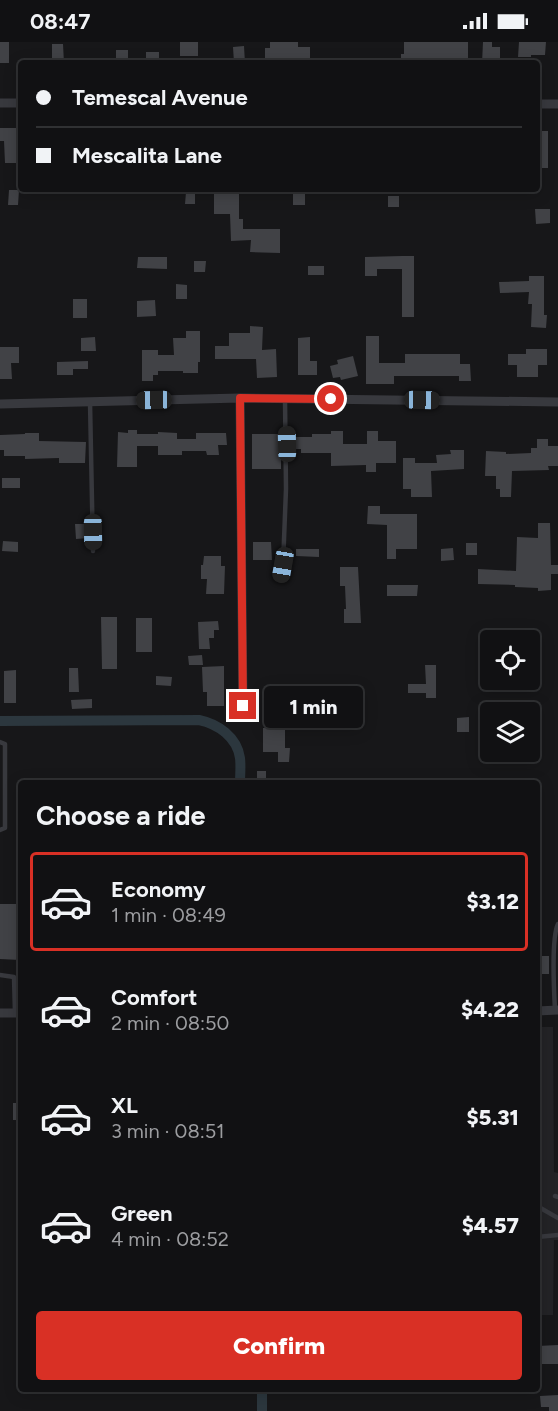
<!DOCTYPE html>
<html lang="en">
<head>
<meta charset="utf-8">
<style>
  body { margin:0; font-family:Figtree,sans-serif; background:#1e1f21; color:#f1f3f6; height:100vh; display:flex; flex-direction:column; font-size:22px; white-space:nowrap }
  * { box-sizing:border-box; margin:0 }
  p { font-size:20px; color:#9c9da0 }
  .icon { flex:none; width:33px; height:33px; fill:none; stroke:currentColor; stroke-width:2; stroke-linecap:round; stroke-linejoin:round }
  .map { position:relative; flex:1; overflow:hidden }
  .sheet { position:absolute; left:18px; top:738px; width:522px; height:612px; display:flex; flex-direction:column; background:#111113; border-radius:6px; box-shadow:0 3px 15px #0003,0 0 0 2px #303133 }
  .sheet>* { flex:none }
  .guide { position:absolute; left:18px; top:18px; width:522px; height:132px; border-radius:6px; box-shadow:0 3px 15px #0003,0 0 0 2px #303133; display:grid; align-content:center; height:132px; padding:0 18px; background:#111113 }
  .fabs { position:absolute; left:480px; top:588px; display:grid; gap:12px }
  .fabs a { display:grid; place-items:center; width:60px; height:60px; border-radius:6px; background:#111113; box-shadow:0 3px 15px #0003,0 0 0 2px #303133; font-size:30px }
  .end { position:absolute; width:27px; height:27px; margin:-14px; border:8px solid #d93025; background:#fff; box-shadow:0 0 0 3px #fff }
  .from { border-radius:50% }
  .bubble { position:absolute; height:42px; border-radius:6px; background:#111113; box-shadow:0 3px 15px #0003,0 0 0 2px #303133; font-size:20px; font-weight:800; line-height:42px; text-align:center }
  .car { position:absolute; width:18px; height:36px; margin:-18px -9px; border-radius:8px; box-shadow:0 0 4px 2px #0007; background:linear-gradient(#222 24%,#8ab4d8 0 40%,#222 0 76%,#8ab4d8 0 86%,#222 0) }
  .guide b { display:flex; align-items:center; gap:21px; height:57px; font-size:22px }
  .guide b+b { border-top:2px solid #303133 }
  .guide i { width:15px; height:15px; background:#f1f3f6 }
  ul { padding:0; list-style:none }
  li { display:flex; align-items:center; gap:18px; height:99px; margin:0 12px 9px; padding:0 6px; border:3px solid transparent; border-radius:6px }
  li div { flex:1 }
  li b { display:block; font-size:22px }
  li em { font-style:normal; font-weight:800 }
  li.selected { border-color:#d93025 }
  li>.icon { width:54px; height:54px; stroke-width:1.5 }
  h2 { padding:0 18px; font-size:27px; line-height:72px }
  .button { display:flex; gap:12px; margin-top:auto; padding:12px 18px }
  .button a { flex:1; height:69px; border-radius:6px; background:#d93025; color:#fff; font-size:24px; font-weight:800; line-height:69px; text-align:center }
  .status { display:flex; justify-content:space-between; align-items:center; height:42px; padding:0 30px; background:#111113; direction:ltr }
  .status svg { height:16px; fill:currentColor }
  .map>svg:first-child { display:block }
  .built { fill:#232326 }
  .lines { fill:none; stroke-linecap:round; stroke-linejoin:round }
  .canal { stroke:#2c373e; stroke-width:10 }
  .building { fill:#414246 }
  .service { stroke:#38393e; stroke-width:4.5 }
  .minor { stroke:#38393e; stroke-width:9 }
  .route { stroke:#d93025; stroke-width:8 }
</style>
</head>
<body>
<div class="status"><b>08:47</b><svg viewBox="0 0 49 12"><path d="M0 12V9h3v3zM5 12V6h3v6zM10 12V3h3v9zM15 12V0h3v12zM26 1h20v11H26zM47 4h2v5h-2z"/></svg></div>
<div class="map">
<svg width="558" height="1369" viewBox="0 0 558 1369">
  <rect width="100%" height="100%" fill="#171719"/>
  <!-- built -->
  <path class="built" d="M537,985H553L554,1130L558,1131V1198H554L553,1273H537Z"/>
  <g class="lines">
    <!-- canal -->
    <path class="canal" d="M0,679L199,678C218,682 237,695 240,716C241,724 240,733 240,741
      M262,1347V1369"/>
  </g>
  <!-- building -->
  <path class="building" d="M0,0H9V21H0Z
    M180,0H198V14H180Z
    M270,0H298V5H310V21H265V6H270Z
    M404,0H468V21H452V17H436V21H401V12H404Z
    M483,0H492V5H500V21H482Z
    M519,0H546L545,13H531V15H518Z
    M52,2H63L64,21H52Z
    M244,4L245,21H234L233,5Z
    M116,8H128V21H116Z
    M146,10H159V21H146Z
    M0,86H16L17,100H19L20,121H5L4,99H0Z
    M537,89H548V126H537Z
    M293,147H305V163H293Z
    M9,148H19L18,163H8Z
    M186,150H195V162H185Z
    M214,150H239V177H243V187H280V211L250,210L251,198L231,199L230,172H214Z
    M388,154H399V165H388Z
    M535,167H550V181L536,182Z
    M402,214H414V275H402V227H377V234H365V215Z
    M138,215H167V227L137,226Z
    M194,219H206L205,230H194Z
    M308,224H324V233H308Z
    M529,234H544V273H547L546,286L531,285L532,262H528L529,250L500,251L499,240L529,239Z
    M176,242L187,243V257H176Z
    M73,257H87V276H73Z
    M155,258L156,274L137,275V259Z
    M250,284L263,285L262,308L276,307L277,335L257,336L256,317H215V304H229V291H250Z
    M186,289H200V320H198V331H183V329H158V333H153V339H142V308H158V313H174L173,296H186Z
    M366,294H379V321H405V312H460V322H470L471,339H459V334H394V342H366Z
    M95,295L96,309H81V296Z
    M310,295V319H317V333H298V296Z
    M0,305H19V321H11L12,337H0Z
    M526,307H547V323H538V335H517V323H508V312H526Z
    M353,314L358,334L341,338L340,335L333,336L330,324L338,322L337,318Z
    M88,319V327H73V333H57V320Z
    M128,388H137V392H158V390L177,391V397H196V391H226L227,403H218L219,413H207L206,409H182V413H158V404H137V425H117L118,390L128,391Z
    M331,389H343V402H367V389H378V399H396V421H376V430H366V423L331,424V411H301V407H290V395H312V392H331Z
    M25,391H39V399L86,400L85,421H59V416L25,417V414H4V408H0V393L25,392Z
    M252,392H281V427H252Z
    M537,397H548V404H558V424H548L549,428L512,429L511,455H500V447H496V434H485L486,409L506,410V412L531,411V406H537Z
    M450,408H464V427L431,429L432,455H411V447H403V416H415V421H437L436,413L451,412Z
    M2,436H20V446H2Z
    M368,464H380V472H417V507H396V517H387V483L367,482Z
    M538,481H550L551,523H558V532H551V548L538,549V546L515,545V543L478,542V527L516,529L517,495L538,496Z
    M75,482H88V496L76,497Z
    M3,499L18,500V510L2,509Z
    M253,500H271L272,518H253Z
    M466,501H477V513H466Z
    M453,506L454,518L441,519V507Z
    M296,507H319V515L296,514Z
    M204,514H221V524H225L224,552H206L207,537H201V523H203Z
    M340,525H358L361,581H344V567H346L345,544H340Z
    M387,543H418L417,554H387Z
    M101,575H117V627H102Z
    M136,576H152V610H136Z
    M218,579L219,588H214V596H209L210,607H199L198,580Z
    M202,613L203,623H189L188,614Z
    M425,623H436V656H426V651H408V642H426Z
    M224,624V664H207V650H203L202,625Z
    M69,626H78L79,650H69Z
    M16,628V661H4V629Z
    M156,634L172,635L171,644L156,643Z
    M92,657V666L72,667L71,658Z
    M469,675V690H457V676Z
    M263,686H285V706H290L289,720H278V710H263Z
    M257,729H266V741H257Z
    M0,862H19L20,918L0,917Z
    M537,914H549V932H537Z
    M13,1061H21V1078H13Z
    M558,1303V1322H537V1304Z
    M558,1353V1369H549V1365H541L540,1354Z"/>
  <g class="lines">
    <!-- service -->
    <path class="service" d="M90,360L93,509
      M280,536L283,523L286,447L285,357
      M0,700L5,702V786L0,788
      M0,933L14,935L15,971
      M555,968C554,950 551,896 558,882
      M555,1154L558,1155
      M537,1164L558,1176
      M537,1195L558,1193"/>
    <!-- minor -->
    <path class="minor" d="M0,61H21
      M537,62H558
      M240,356L243,665
      M0,362L240,356L558,360
      M537,969L558,968
      M0,971H21"/>
  </g>
  <g class="lines">
    <!-- route -->
    <path class="route" d="M243,664L240,356L331,357"/>
  </g>
</svg>
<div class="fabs">
<a><svg class="icon" aria-label="locate" viewBox="0 0 24 24"><circle cx="12" cy="12" r="6"/><path d="M12 2v4M12 18v4M2 12h4M18 12h4"/></svg></a>
<a><svg class="icon" aria-label="layers" viewBox="0 0 24 24"><path d="M12 4l9 5-9 5-9-5zM3 14l9 5 9-5"/></svg></a>
</div>
<i class="end from" style="left:331px;top:357px"></i>
<i class="end" style="left:243px;top:664px"></i>
<div class="bubble" style="left:264px;top:644px;width:99px">1 min</div>
<i class="car" style="left:154px;top:358px;rotate:269deg"></i>
<i class="car" style="left:422px;top:358px;rotate:91deg"></i>
<i class="car" style="left:287px;top:402px;rotate:359deg"></i>
<i class="car" style="left:93px;top:490px;rotate:179deg"></i>
<i class="car" style="left:283px;top:523px;rotate:190deg"></i>
<div class="guide">
<b><i class="from"></i>Temescal Avenue</b>
<b><i></i>Mescalita Lane</b>
</div>
<section class="sheet">
<h2>Choose a ride</h2>
<ul>
<li class="selected"><svg class="icon" aria-label="car" viewBox="0 0 24 24"><path d="M5 17H2v-5l4-1 3-4h7l3 4 3 1v5h-3M9 17h6M6 11h13"/><circle cx="7" cy="17" r="2"/><circle cx="17" cy="17" r="2"/></svg><div><b>Economy</b><p>1 min · 08:49</p></div><em>$3.12</em></li>
<li><svg class="icon" aria-label="car" viewBox="0 0 24 24"><path d="M5 17H2v-5l4-1 3-4h7l3 4 3 1v5h-3M9 17h6M6 11h13"/><circle cx="7" cy="17" r="2"/><circle cx="17" cy="17" r="2"/></svg><div><b>Comfort</b><p>2 min · 08:50</p></div><em>$4.22</em></li>
<li><svg class="icon" aria-label="car" viewBox="0 0 24 24"><path d="M5 17H2v-5l4-1 3-4h7l3 4 3 1v5h-3M9 17h6M6 11h13"/><circle cx="7" cy="17" r="2"/><circle cx="17" cy="17" r="2"/></svg><div><b>XL</b><p>3 min · 08:51</p></div><em>$5.31</em></li>
<li><svg class="icon" aria-label="car" viewBox="0 0 24 24"><path d="M5 17H2v-5l4-1 3-4h7l3 4 3 1v5h-3M9 17h6M6 11h13"/><circle cx="7" cy="17" r="2"/><circle cx="17" cy="17" r="2"/></svg><div><b>Green</b><p>4 min · 08:52</p></div><em>$4.57</em></li>
</ul>
<div class="button"><a>Confirm</a></div>
</section>
</div>
</body>
</html>
